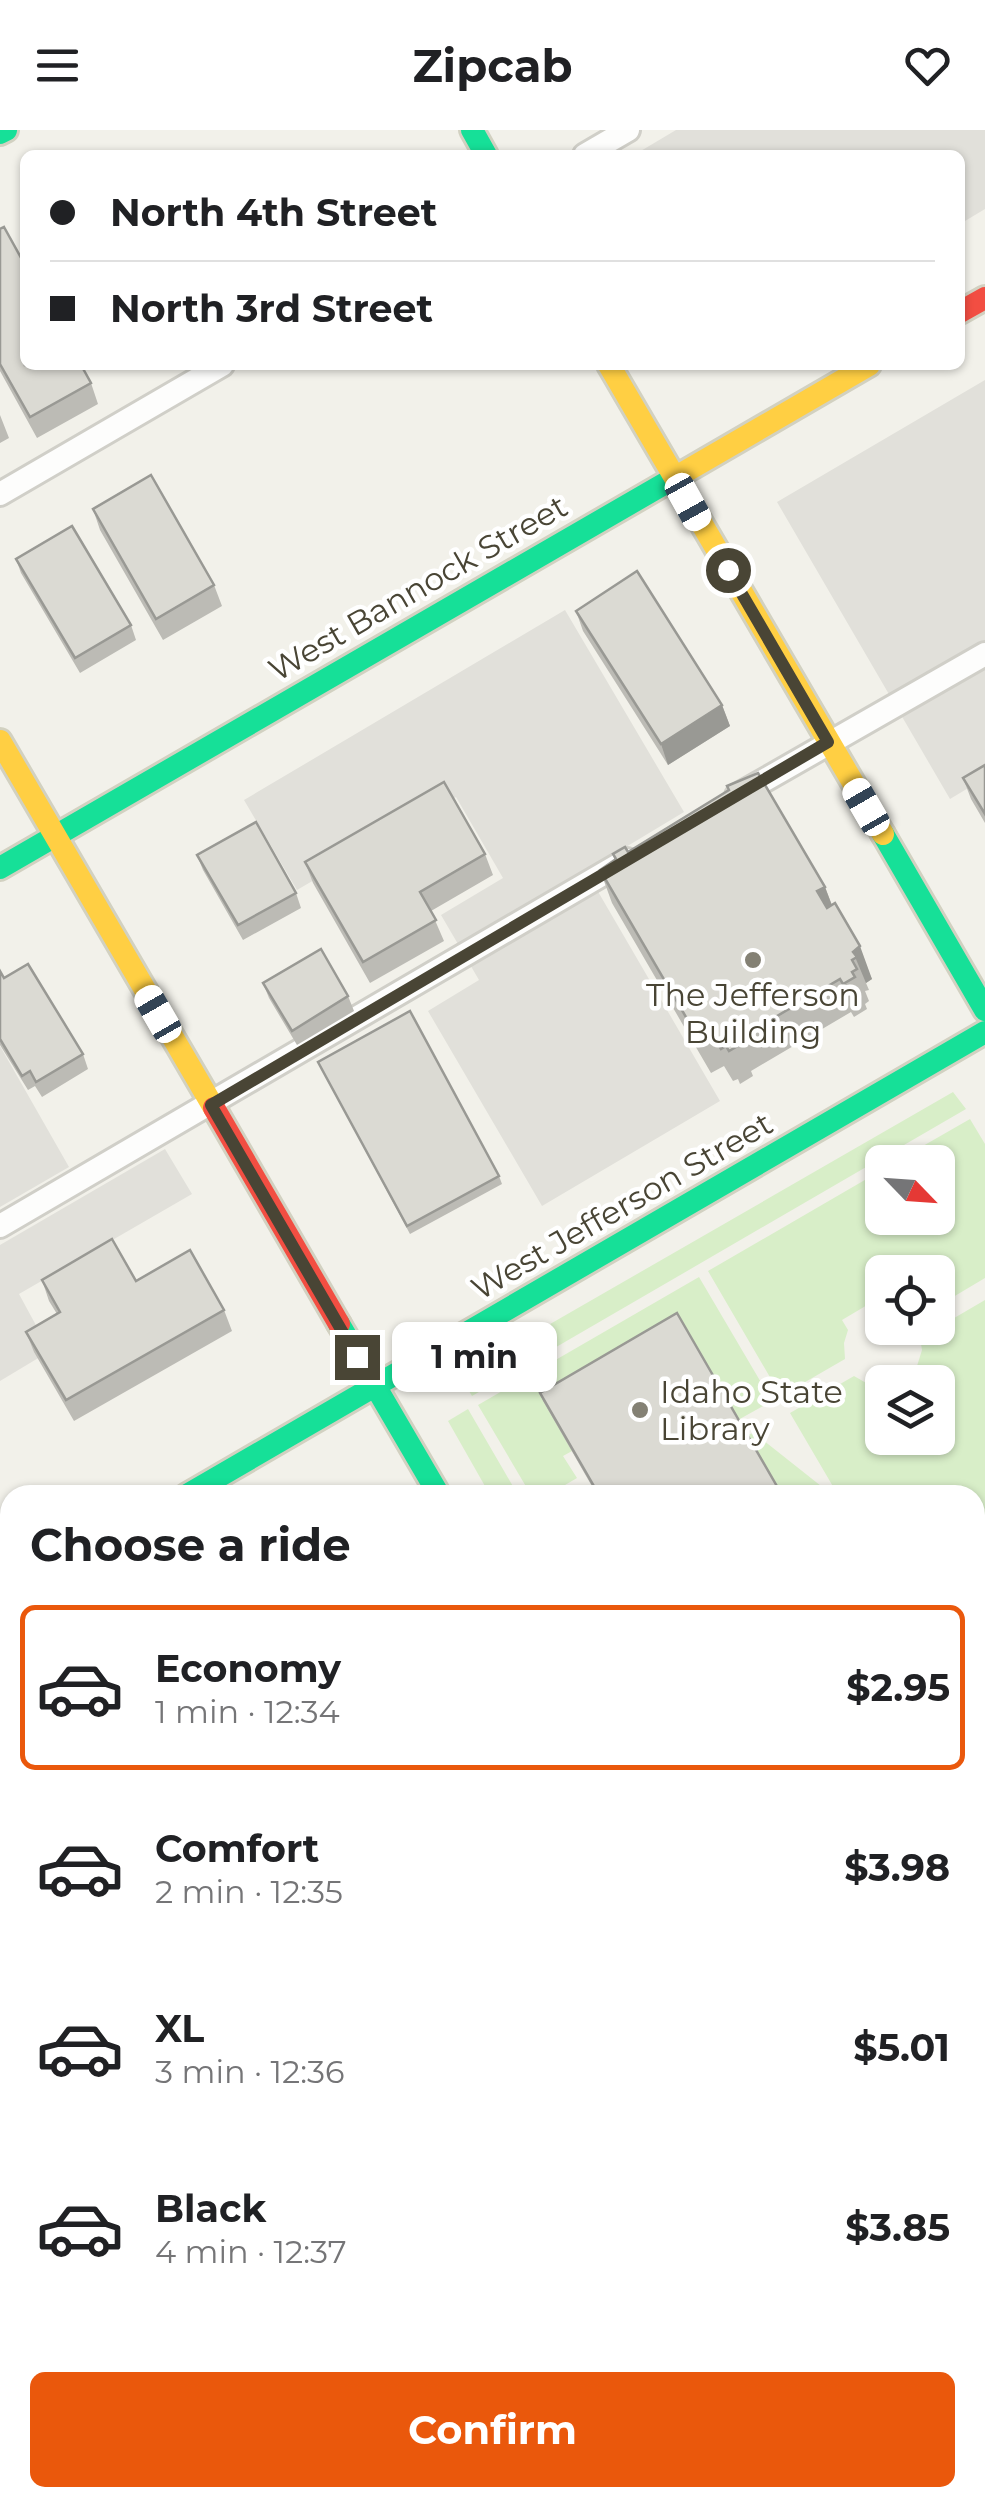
<!DOCTYPE html>
<html lang="en">
<head>
<meta charset="utf-8">
<style>
  body { margin:0; font-family:Montserrat,sans-serif; background:#f2f2f2; color:#202124; height:100vh; display:flex; flex-direction:column; font-size:38px; white-space:nowrap }
  * { box-sizing:border-box; margin:0 }
  p { font-size:32px; color:#757577 }
  .icon { flex:none; width:55px; height:55px; fill:none; stroke:currentColor; stroke-width:2; stroke-linecap:round; stroke-linejoin:round }
  .map { position:relative; flex:1; overflow:hidden }
  .side { position:absolute; left:0px; top:1355px; width:985px; height:1022px; display:flex; flex-direction:column; background:#fff; border-radius:30px 30px 0 0; box-shadow:0 2px 8px #0004 }
  .side>* { flex:none }
  .hud { position:absolute; left:20px; top:20px; width:945px; height:220px; border-radius:15px; box-shadow:0 2px 8px #0004; display:grid; align-content:center; height:220px; padding:0 30px; background:#fff }
  .needle { width:65px; rotate:115deg }
  .controls { position:absolute; left:865px; top:1015px; display:grid; gap:20px }
  .controls a { display:grid; place-items:center; width:90px; height:90px; border-radius:15px; background:#fff; box-shadow:0 2px 8px #0004; font-size:50px }
  .end { position:absolute; width:45px; height:45px; margin:-22px; border:12px solid #494535; background:#fff; box-shadow:0 0 0 5px #fff }
  .from { border-radius:50% }
  .bubble { position:absolute; height:70px; border-radius:15px; background:#fff; box-shadow:0 2px 8px #0004; font-size:32px; font-weight:700; line-height:70px; text-align:center }
  .car { position:absolute; width:30px; height:60px; margin:-30px -15px; border-radius:12px; box-shadow:0 0 8px 2px #0007; background:linear-gradient(#fff 24%,#345 0 40%,#fff 0 76%,#345 0 86%,#fff 0) }
  .hud b { display:flex; align-items:center; gap:35px; height:95px; font-size:38px }
  .hud b+b { border-top:2px solid #e0e0e0 }
  .hud i { width:25px; height:25px; background:#202124 }
  ul { padding:0; list-style:none }
  li { display:flex; align-items:center; gap:30px; height:165px; margin:0 20px 15px; padding:0 10px; border:5px solid transparent; border-radius:15px }
  li div { flex:1 }
  li b { display:block; font-size:38px }
  li em { font-style:normal; font-weight:700 }
  li.active { border-color:#ea580c }
  li>.icon { width:90px; height:90px; stroke-width:1.5 }
  h2 { padding:0 30px; font-size:45px; line-height:120px }
  .button { display:flex; gap:20px; margin-top:auto; padding:20px 30px }
  .button a { flex:1; height:115px; border-radius:15px; background:#ea580c; color:#fff; font-size:40px; font-weight:700; line-height:115px; text-align:center }
  header { display:flex; justify-content:space-between; align-items:center; height:130px; padding:0 30px; background:#fff; font-size:45px; font-weight:700 }
  .map>svg:first-child { display:block }
  .green { fill:#d8eec8 }
  .parking { fill:#e1e0da }
  .lines { fill:none; stroke-linecap:round; stroke-linejoin:round }
  .lane-casing { stroke:#d0cfc8; stroke-width:28 }
  .fast-casing { stroke:#d2d1c1; stroke-width:28 }
  .slow-casing { stroke:#d2d1c1; stroke-width:28 }
  .jam-casing { stroke:#d2d1c1; stroke-width:28 }
  .path { stroke:#d2d1ca; stroke-width:6; stroke-dasharray:5 5; stroke-linecap:butt }
  .lane { stroke:#fdfdfc; stroke-width:22 }
  .fast { stroke:#16e098; stroke-width:22 }
  .slow { stroke:#ffcf43; stroke-width:22 }
  .jam { stroke:#f24e42; stroke-width:22 }
  .wall { fill:#bcbbb5 }
  .shaded-wall { fill:#999994 }
  .building { fill:#dbdad3; stroke:#999994; stroke-width:2.5 }
  .route { stroke:#494535; stroke-width:12 }
  .poi-dot { fill:#848174; stroke:#fff; stroke-width:4 }
  .labels { text-anchor:middle; stroke-width:9; stroke-linejoin:round; paint-order:stroke }
  .street-label { font-size:32px; fill:#494535; stroke:#fff }
  .poi-label { font-size:32px; fill:#494535; stroke:#fff }
</style>
</head>
<body>
<header><svg class="icon" aria-label="menu" viewBox="0 0 24 24"><path d="M4 6h16M4 12h16M4 18h16"/></svg>Zipcab<svg class="icon" aria-label="heart" viewBox="0 0 24 24"><path d="M12 20l-8-8c-3-5 5-10 8-4 3-6 11-1 8 4z"/></svg></header>
<div class="map">
<svg width="985" height="2377" viewBox="0 0 985 2377">
  <rect width="100%" height="100%" fill="#f2f1ea"/>
  <!-- green -->
  <path class="green" d="M953,962L966,979L472,1266L460,1246Z
    M970,989L985,1014V1148L938,1176V1142H882V1173L879,1168L842,1190L848,1200L844,1213L845,1229L781,1266L708,1141L882,1040V1088H938V1032H895Z
    M699,1147L772,1271L738,1290L543,1270L572,1321L563,1326L577,1348L548,1365H531L478,1275Z
    M985,1170V1401L975,1407V1365H838L790,1283L854,1246L882,1262V1308H938V1252H913L923,1246L917,1236L922,1220L920,1208Z
    M468,1279L518,1365H490L448,1291Z
    M754,1303L821,1356L826,1365H781L746,1305Z
    M975,2156L985,2173V2276L975,2265Z"/>
  <!-- parking -->
  <path class="parking" d="M676,0H985V79L960,94V25H634Z
    M985,250V648L950,669L777,372Z
    M565,480L684,682L586,741L720,971L542,1076L428,881L479,850L441,785L503,748L456,667L297,760L244,670Z
    M0,916L69,1037L0,1077Z
    M165,1019L192,1064L19,1164L50,1221L0,1251V1115Z
    M985,1406V1552L978,1557L975,1552V1412Z
    M10,1731V1899L0,1884V1736Z
    M985,2015V2147L975,2130V2021Z
    M10,2304V2368H101L107,2377H0V2310Z
    M526,2368H771L774,2371L780,2368H835L839,2377H532Z"/>
  <g class="lines">
    <!-- lane casing -->
    <g class="lane-casing">
      <path id="lane" d="M585,25L628,0
        M0,364L222,235
        M737,666L985,524
        M0,1096L627,730
        M0,1828L10,1822
        M975,2003L985,1998
        M342,2377L358,2368"/>
    </g>
    <!-- fast casing -->
    <g class="fast-casing">
      <path id="fast" d="M472,0L486,25
        M0,3L6,0
        M883,704L985,880
        M0,738L676,347
        M339,1194L439,1365
        M187,1365L985,902
        M0,1473L10,1467
        M0,2203L10,2197
        M975,2335L985,2332"/>
    </g>
    <!-- slow casing -->
    <g class="slow-casing">
      <path id="slow" d="M609,235L883,704
        M676,347L869,235
        M0,611L214,978
        M975,1638L985,1632
        M0,2012L10,2030
        M942,2377L944,2368"/>
    </g>
    <!-- jam casing -->
    <g class="jam-casing">
      <path id="jam" d="M960,182L985,168
        M214,978L339,1194
        M206,2368L211,2377"/>
    </g>
    <!-- path -->
    <path class="path" d="M975,1825L985,1842
      M975,1861L985,1855
      M975,1902L985,1890
      M975,1911L982,1925L977,1933V1971
      M0,2124V2127"/>
    <!-- lane -->
    <use href="#lane" class="lane"/>
    <!-- fast -->
    <use href="#fast" class="fast"/>
    <!-- slow -->
    <use href="#slow" class="slow"/>
    <!-- jam -->
    <use href="#jam" class="jam"/>
  </g>
  <!-- wall -->
  <path class="wall" d="M0,99L91,253L98,274L37,308L0,241Z
    M0,285L9,308L0,313Z
    M93,379L214,455L222,476L163,510L100,400Z
    M16,429L131,495L136,510L80,543L21,443Z
    M576,481L722,575L730,596L668,635L583,501Z
    M985,635V693L971,669L963,648Z
    M485,724L493,745L431,781L444,811L370,853L313,753L305,732Z
    M613,724L825,757L832,775L872,849L866,853L869,860L865,861L869,871L865,874L867,879L854,887L851,882L751,941L753,946L740,954L738,949L733,951L724,936L711,943L612,773L600,740L615,730Z
    M197,725L296,763L301,778L243,810L203,740Z
    M0,841L4,848L83,924L88,939L42,967L35,956L28,960L0,915Z
    M263,853L348,866L354,881L297,915L269,868Z
    M318,932L499,1046L502,1054L410,1104Z
    M42,1150L136,1151L224,1180L232,1201L74,1291L34,1222L26,1202L57,1184L49,1171Z
    M540,1263L782,1365H597L543,1271Z
    M10,1575V1659L0,1641V1581Z
    M0,1694L5,1709L0,1712Z
    M291,2368H323L307,2377H296Z"/>
  <!-- shaded-wall -->
  <path class="shaded-wall" d="M722,575L730,596L668,635L661,614Z
    M825,757L837,789L829,794L817,761Z
    M860,816L872,849L866,853L853,822Z"/>
  <!-- building -->
  <path class="building" d="M4,97L25,135V235H81L91,253L30,287L0,234V99Z
    M151,345L214,455L156,489L93,379Z
    M72,396L131,495L75,528L16,429Z
    M637,441L722,575L661,614L576,481Z
    M985,635V684L963,648Z
    M758,643L825,757L817,761L827,778L835,773L860,816L853,822L857,827L852,830L857,839L852,842L855,847L843,854L840,849L738,909L741,914L729,921L726,916L721,919L712,904L700,911L600,740L616,729L613,724L625,717L628,722L729,660L727,656Z
    M444,652L485,724L420,762L436,790L363,832L305,732Z
    M256,692L296,763L238,795L197,725Z
    M321,819L348,866L292,901L263,853Z
    M28,834L83,924L36,952L30,941L22,946L0,909V841L4,848Z
    M410,881L499,1046L407,1096L318,932Z
    M112,1109L136,1151L190,1120L224,1180L66,1270L26,1202L60,1182L42,1150Z
    M677,1183L782,1365H599L540,1263Z
    M10,1575V1643L6,1646L0,1636V1581Z
    M10,1824V1867L0,1847V1829Z"/>
  <g class="lines">
    <!-- route -->
    <path class="route" d="M357,1227L211,975L828,612L728,440"/>
  </g>
  <!-- markers -->
  <g class="poi-dot">
    <circle cx="753" cy="830" r="10"/>
    <circle cx="640" cy="1280" r="10"/>
  </g>
  <g class="labels">
    <!-- street labels -->
    <g class="street-label">
      <text transform="translate(418 458) rotate(-30)" y="11">West Bannock Street</text>
      <text transform="translate(622 1076) rotate(-30)" y="11">West Jefferson Street</text>
    </g>
    <!-- poi labels -->
    <g class="poi-label">
      <text x="753" y="876">The Jefferson<tspan x="753" dy="37">Building</tspan></text>
      <text x="660" y="1273" text-anchor="start">Idaho State<tspan x="660" dy="37">Library</tspan></text>
    </g>
  </g>
</svg>
<div class="controls">
<a><svg class="needle" viewBox="-14 -14 28 28"><path d="M0-13l5 13h-10z" fill="#e53935"/><path d="M0 13l5-13h-10z" fill="#757577"/></svg></a>
<a><svg class="icon" aria-label="locate" viewBox="0 0 24 24"><circle cx="12" cy="12" r="6"/><path d="M12 2v4M12 18v4M2 12h4M18 12h4"/></svg></a>
<a><svg class="icon" aria-label="layers" viewBox="0 0 24 24"><path d="M12 4l9 5-9 5-9-5zM3 14l9 5 9-5"/></svg></a>
</div>
<i class="end from" style="left:728px;top:440px"></i>
<i class="end" style="left:357px;top:1227px"></i>
<div class="bubble" style="left:392px;top:1192px;width:165px">1 min</div>
<i class="car" style="left:688px;top:372px;rotate:151deg"></i>
<i class="car" style="left:866px;top:677px;rotate:330deg"></i>
<i class="car" style="left:158px;top:884px;rotate:330deg"></i>
<div class="hud">
<b><i class="from"></i>North 4th Street</b>
<b><i></i>North 3rd Street</b>
</div>
<section class="side">
<h2>Choose a ride</h2>
<ul>
<li class="active"><svg class="icon" aria-label="car" viewBox="0 0 24 24"><path d="M5 17H2v-5l4-1 3-4h7l3 4 3 1v5h-3M9 17h6M6 11h13"/><circle cx="7" cy="17" r="2"/><circle cx="17" cy="17" r="2"/></svg><div><b>Economy</b><p>1 min · 12:34</p></div><em>$2.95</em></li>
<li><svg class="icon" aria-label="car" viewBox="0 0 24 24"><path d="M5 17H2v-5l4-1 3-4h7l3 4 3 1v5h-3M9 17h6M6 11h13"/><circle cx="7" cy="17" r="2"/><circle cx="17" cy="17" r="2"/></svg><div><b>Comfort</b><p>2 min · 12:35</p></div><em>$3.98</em></li>
<li><svg class="icon" aria-label="car" viewBox="0 0 24 24"><path d="M5 17H2v-5l4-1 3-4h7l3 4 3 1v5h-3M9 17h6M6 11h13"/><circle cx="7" cy="17" r="2"/><circle cx="17" cy="17" r="2"/></svg><div><b>XL</b><p>3 min · 12:36</p></div><em>$5.01</em></li>
<li><svg class="icon" aria-label="car" viewBox="0 0 24 24"><path d="M5 17H2v-5l4-1 3-4h7l3 4 3 1v5h-3M9 17h6M6 11h13"/><circle cx="7" cy="17" r="2"/><circle cx="17" cy="17" r="2"/></svg><div><b>Black</b><p>4 min · 12:37</p></div><em>$3.85</em></li>
</ul>
<div class="button"><a>Confirm</a></div>
</section>
</div>
</body>
</html>
